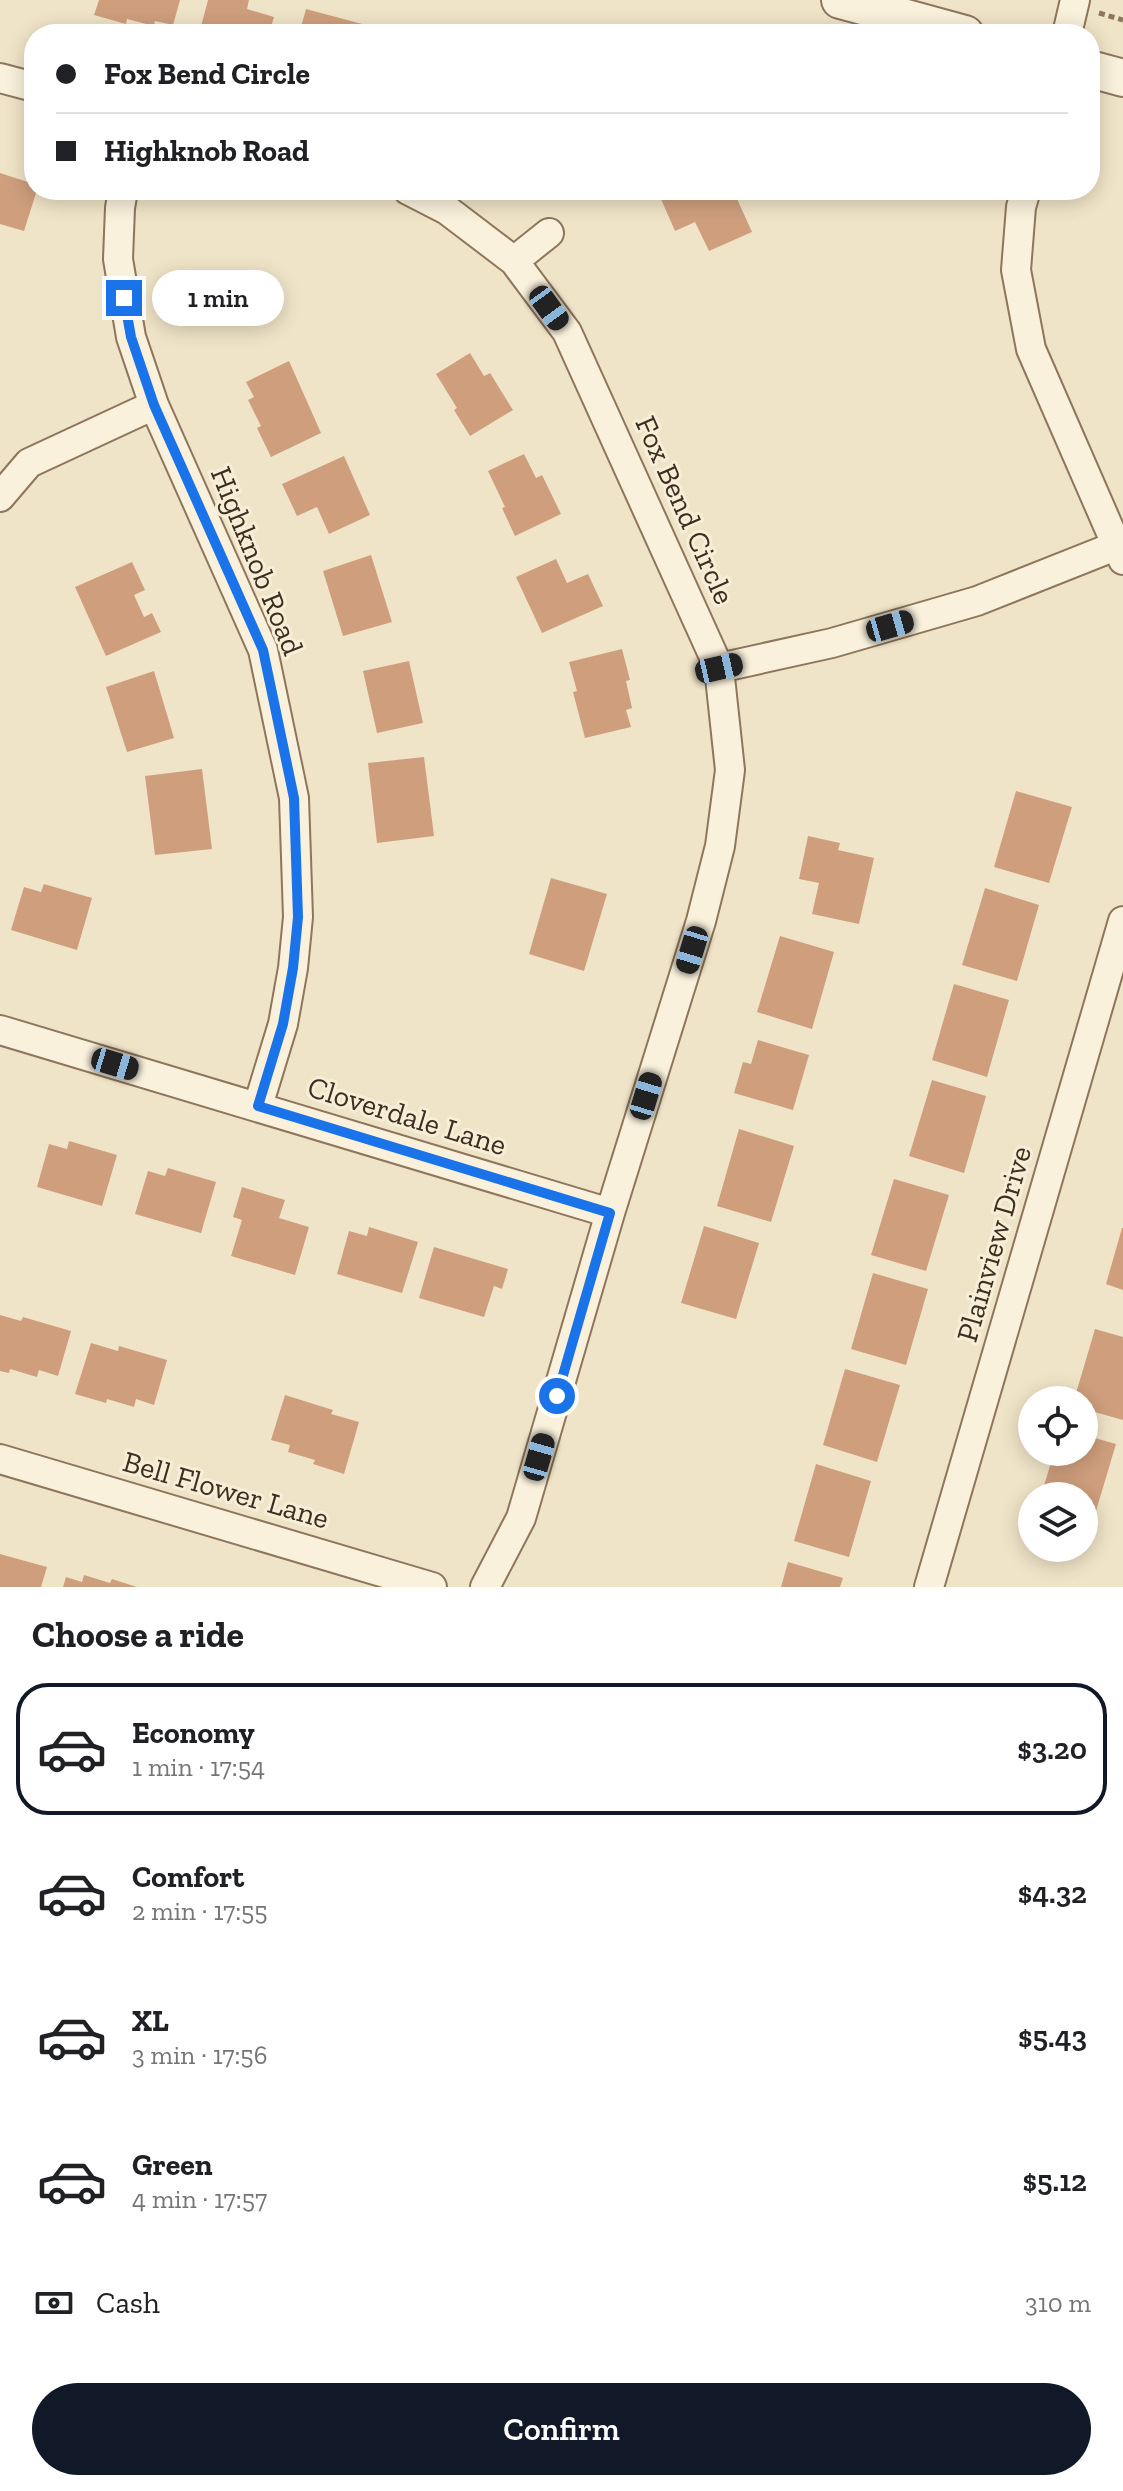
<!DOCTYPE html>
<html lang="en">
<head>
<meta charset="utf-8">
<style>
  body { margin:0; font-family:"Zilla Slab",serif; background:#f2f2f2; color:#202124; height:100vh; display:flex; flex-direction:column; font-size:30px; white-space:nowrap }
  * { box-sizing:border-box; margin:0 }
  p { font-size:26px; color:#757577 }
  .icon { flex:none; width:44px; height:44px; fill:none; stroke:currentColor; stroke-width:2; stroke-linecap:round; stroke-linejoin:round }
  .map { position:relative; height:1587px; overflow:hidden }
  .sheet { display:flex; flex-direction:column; background:#fff; flex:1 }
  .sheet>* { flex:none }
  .guide { position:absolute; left:24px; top:24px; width:1076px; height:176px; border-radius:32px; box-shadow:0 4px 20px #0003; display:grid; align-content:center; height:176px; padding:0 32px; background:#fff }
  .buttons { position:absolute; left:1018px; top:1386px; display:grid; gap:16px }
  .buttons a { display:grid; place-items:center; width:80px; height:80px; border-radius:50%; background:#fff; box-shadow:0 4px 20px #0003; font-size:40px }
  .end { position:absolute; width:36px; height:36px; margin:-18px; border:10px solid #1a73e8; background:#fff; box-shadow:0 0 0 4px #fff }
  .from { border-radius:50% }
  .bubble { position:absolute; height:56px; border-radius:28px; background:#fff; box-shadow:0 4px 20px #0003; font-size:26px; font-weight:600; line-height:56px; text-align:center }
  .car { position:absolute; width:24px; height:48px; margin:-24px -12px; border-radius:10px; box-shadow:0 0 6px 2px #0007; background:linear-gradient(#222 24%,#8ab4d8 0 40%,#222 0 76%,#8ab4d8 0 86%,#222 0) }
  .guide b { display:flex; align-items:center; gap:28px; height:76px; font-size:30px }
  .guide b+b { border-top:2px solid #e0e0e0 }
  .guide i { width:20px; height:20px; background:#202124 }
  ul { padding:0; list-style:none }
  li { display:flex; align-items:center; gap:24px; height:132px; margin:0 16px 12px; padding:0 16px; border:4px solid transparent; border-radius:32px }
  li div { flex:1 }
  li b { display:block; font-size:30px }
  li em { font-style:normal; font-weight:600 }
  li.on { border-color:#111827 }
  li>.icon { width:72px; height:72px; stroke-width:1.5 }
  h2 { padding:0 32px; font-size:36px; line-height:96px }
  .pay { display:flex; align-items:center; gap:20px; height:88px; padding:0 32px; font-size:30px }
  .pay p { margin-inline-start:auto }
  .button { display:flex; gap:16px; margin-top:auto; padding:16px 32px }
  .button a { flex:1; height:92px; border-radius:48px; background:#111827; color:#fff; font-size:32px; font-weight:600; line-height:92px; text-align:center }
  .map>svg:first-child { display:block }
  .building { fill:#cf9f7d }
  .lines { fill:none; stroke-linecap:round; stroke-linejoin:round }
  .minor-casing { stroke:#8d765c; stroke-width:32 }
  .tertiary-casing { stroke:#8d765c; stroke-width:40 }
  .path { stroke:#8d765c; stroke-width:5; stroke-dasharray:6 4; stroke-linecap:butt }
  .minor { stroke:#faf1dc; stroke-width:28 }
  .tertiary { stroke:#faf1dc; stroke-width:36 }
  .route { stroke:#1a73e8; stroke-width:10 }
  .labels { text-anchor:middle; stroke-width:6; stroke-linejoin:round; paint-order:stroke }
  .street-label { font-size:30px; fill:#3d2e20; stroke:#f7eed8 }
</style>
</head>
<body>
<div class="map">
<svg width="1123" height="1587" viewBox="0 0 1123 1587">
  <rect width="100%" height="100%" fill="#f0e4c8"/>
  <!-- building -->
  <path class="building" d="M99,0H180L173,25L155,21L154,26L127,19L126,24L94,15Z
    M208,0H249L247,9L274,17L269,34H199Z
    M306,9L381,29L380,34H299Z
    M0,173L34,184V190H37L24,231L0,224Z
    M657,190H733L752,232L709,251L695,222L675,231Z
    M470,353L484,376L490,373L513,410L470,436L454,410L457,408L436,374Z
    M289,361L321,433L271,457L257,428L261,426L248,400L254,397L246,382Z
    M524,454L536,478L542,475L561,514L515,536L502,508L505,507L488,471Z
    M344,456L370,515L329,534L317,507L297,516L282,484Z
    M371,555L392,622L343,636L323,571Z
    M556,559L567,583L588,574L603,606L542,633L516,577Z
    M132,562L145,590L134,595L144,617L152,613L161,632L106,656L75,587Z
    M622,649L630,680L626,681L632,708L626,710L631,727L585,738L573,692L577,691L569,662Z
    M409,661L423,723L377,733L363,671Z
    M154,671L174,738L127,752L106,687Z
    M424,757L434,836L377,843L368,763Z
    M202,769L212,849L155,855L145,776Z
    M1016,791L1072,807L1049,883L994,867Z
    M808,836L840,843L838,850L874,858L859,924L812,914L819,883L799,879Z
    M551,878L607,894L584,971L529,954Z
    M44,884L92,898L77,950L11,930L24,887L41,892Z
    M985,888L1039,905L1017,981L962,965Z
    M780,936L834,952L812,1029L757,1012Z
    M954,984L1009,1000L987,1077L932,1060Z
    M758,1040L809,1055L793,1110L734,1093L743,1062L751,1064Z
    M932,1080L986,1096L964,1173L909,1156Z
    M739,1129L794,1146L771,1222L717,1206Z
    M69,1141L117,1155L102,1206L37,1187L49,1144L67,1149Z
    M168,1168L216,1182L201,1233L135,1214L148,1171L165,1176Z
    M894,1179L949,1195L926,1271L871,1255Z
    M242,1187L285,1200L279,1218L309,1227L295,1275L231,1256L242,1220L233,1217Z
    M704,1226L759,1243L736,1319L681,1303Z
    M369,1227L418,1242L402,1293L337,1274L349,1231L367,1236Z
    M1122,1228H1123V1290L1106,1284Z
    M434,1247L508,1269L502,1289L494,1286L484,1317L419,1298Z
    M873,1273L928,1289L906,1365L851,1349Z
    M0,1315L21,1321L23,1317L71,1331L58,1376L39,1370L37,1377L10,1369L9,1373L0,1371Z
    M1095,1329L1123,1337V1420L1084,1409V1400H1074Z
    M91,1343L118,1351L119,1346L167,1360L154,1405L136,1399L134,1407L107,1399L106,1403L75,1394Z
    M845,1369L900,1385L877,1462L823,1445Z
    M285,1395L333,1410L331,1414L359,1422L344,1474L313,1464L315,1460L288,1452L290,1445L271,1440Z
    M1084,1435L1116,1444L1093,1521L1084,1518V1496H1041L1054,1452H1084Z
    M816,1464L871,1481L849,1557L794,1541Z
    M0,1554L47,1567L41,1587H0Z
    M788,1562L843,1578L840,1587H781Z
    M84,1575L110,1583L112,1579L137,1587H63L66,1577L82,1582Z"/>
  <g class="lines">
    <!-- minor casing -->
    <g class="minor-casing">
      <path id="minor" d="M1067,34L1075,0
        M0,78L34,87
        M123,190L120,208L118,259L131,337L154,405L263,650L294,798L298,917L293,968L283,1024L258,1106
        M408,190L447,210L514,261L567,332L719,668L730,770L720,846L701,921L610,1213L521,1518L485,1587
        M1026,190L1021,207L1016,270L1031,349L1123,560
        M514,261L549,233
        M0,497L29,463L154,405
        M719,668L832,643L977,601L1123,543
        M0,1030L610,1213
        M0,1459L432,1587
        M929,1587L1123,921"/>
    </g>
    <!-- tertiary casing -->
    <g class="tertiary-casing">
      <path id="tertiary" d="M840,0L965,34
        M1090,69L1123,78"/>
    </g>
    <!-- path -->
    <path class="path" d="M1099,13L1123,20"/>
    <!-- minor -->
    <use href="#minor" class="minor"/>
    <!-- tertiary -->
    <use href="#tertiary" class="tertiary"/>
  </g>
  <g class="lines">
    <!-- route -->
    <path class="route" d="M124,298L131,337L154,405L263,650L294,798L298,917L293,968L283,1024L258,1106L610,1213L557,1396"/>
  </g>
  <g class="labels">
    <!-- street labels -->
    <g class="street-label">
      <text transform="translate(685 510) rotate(66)" y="10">Fox Bend Circle</text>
      <text transform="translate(257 561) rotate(68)" y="10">Highknob Road</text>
      <text transform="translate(407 1116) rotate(17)" y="10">Cloverdale Lane</text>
      <text transform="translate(994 1244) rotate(-74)" y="10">Plainview Drive</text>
      <text transform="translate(226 1490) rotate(16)" y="10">Bell Flower Lane</text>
    </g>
  </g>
</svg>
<div class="buttons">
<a><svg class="icon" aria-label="locate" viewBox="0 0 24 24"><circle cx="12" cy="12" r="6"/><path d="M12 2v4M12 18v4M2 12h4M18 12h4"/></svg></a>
<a><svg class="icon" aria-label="layers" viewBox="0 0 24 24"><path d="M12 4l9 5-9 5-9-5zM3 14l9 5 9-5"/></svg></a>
</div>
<i class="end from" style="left:557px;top:1396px"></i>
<i class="end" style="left:124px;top:298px"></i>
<div class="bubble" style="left:152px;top:270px;width:132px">1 min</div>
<i class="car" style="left:549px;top:308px;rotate:144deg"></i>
<i class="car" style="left:890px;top:626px;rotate:74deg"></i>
<i class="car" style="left:719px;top:668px;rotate:77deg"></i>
<i class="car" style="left:692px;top:950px;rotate:197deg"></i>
<i class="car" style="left:115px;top:1064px;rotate:107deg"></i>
<i class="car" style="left:646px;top:1096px;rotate:17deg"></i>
<i class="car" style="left:539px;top:1457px;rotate:16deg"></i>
<div class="guide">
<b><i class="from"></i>Fox Bend Circle</b>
<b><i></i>Highknob Road</b>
</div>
</div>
<section class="sheet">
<h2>Choose a ride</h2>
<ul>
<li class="on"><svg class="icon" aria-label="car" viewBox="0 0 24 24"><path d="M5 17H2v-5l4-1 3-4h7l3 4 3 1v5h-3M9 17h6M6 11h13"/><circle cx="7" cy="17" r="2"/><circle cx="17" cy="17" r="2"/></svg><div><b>Economy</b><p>1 min · 17:54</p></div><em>$3.20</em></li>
<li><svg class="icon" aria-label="car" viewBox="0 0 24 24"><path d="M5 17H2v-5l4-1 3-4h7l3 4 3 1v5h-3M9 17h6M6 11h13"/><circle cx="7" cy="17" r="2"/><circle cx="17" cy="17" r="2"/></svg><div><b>Comfort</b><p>2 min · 17:55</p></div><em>$4.32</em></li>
<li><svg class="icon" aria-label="car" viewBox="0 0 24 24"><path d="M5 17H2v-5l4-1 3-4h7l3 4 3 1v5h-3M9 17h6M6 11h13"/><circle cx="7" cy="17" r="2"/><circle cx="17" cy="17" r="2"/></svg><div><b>XL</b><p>3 min · 17:56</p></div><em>$5.43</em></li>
<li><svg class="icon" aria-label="car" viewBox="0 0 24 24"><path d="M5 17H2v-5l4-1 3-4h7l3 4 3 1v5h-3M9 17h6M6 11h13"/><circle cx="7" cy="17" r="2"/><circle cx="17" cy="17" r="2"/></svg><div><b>Green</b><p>4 min · 17:57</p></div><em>$5.12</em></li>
</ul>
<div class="pay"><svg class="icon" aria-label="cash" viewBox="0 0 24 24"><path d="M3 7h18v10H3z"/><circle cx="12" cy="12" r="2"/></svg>Cash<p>310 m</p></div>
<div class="button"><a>Confirm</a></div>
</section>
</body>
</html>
